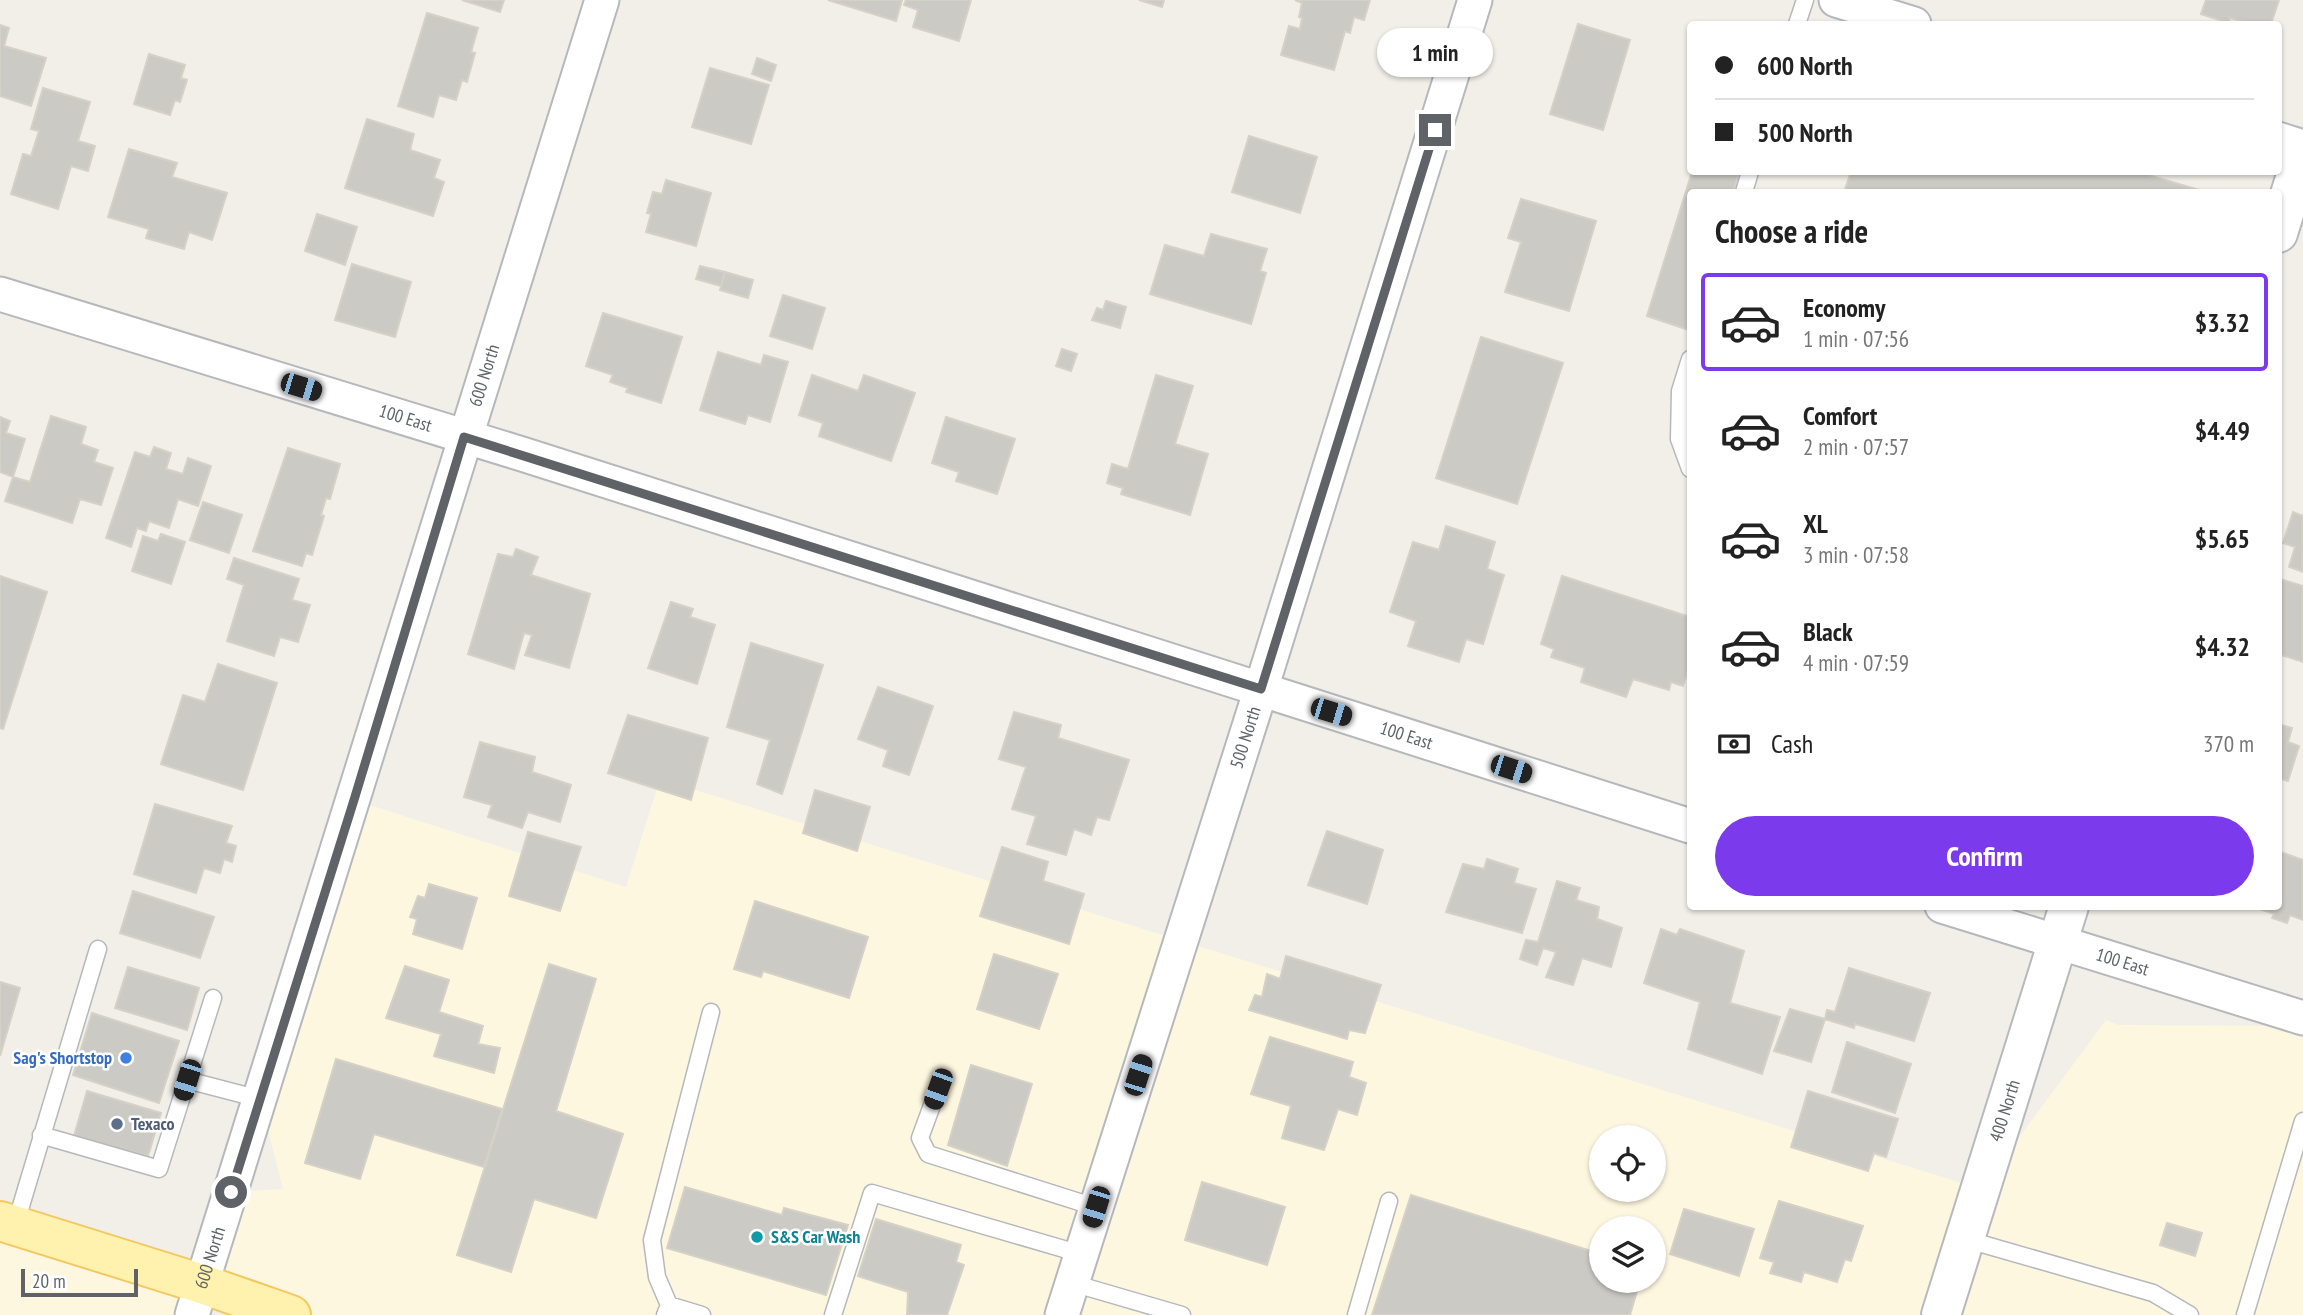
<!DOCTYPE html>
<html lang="en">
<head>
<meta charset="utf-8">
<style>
  body { margin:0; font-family:"PT Sans Narrow",sans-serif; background:#f6f6f6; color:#222; height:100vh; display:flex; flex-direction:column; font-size:26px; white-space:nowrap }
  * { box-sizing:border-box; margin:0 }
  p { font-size:23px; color:#767676 }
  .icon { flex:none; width:38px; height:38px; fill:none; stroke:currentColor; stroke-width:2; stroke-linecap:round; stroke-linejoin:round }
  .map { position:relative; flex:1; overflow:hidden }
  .details { position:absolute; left:1687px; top:189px; width:595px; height:721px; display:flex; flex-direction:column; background:#fff; border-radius:7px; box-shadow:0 2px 5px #0004 }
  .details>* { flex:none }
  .top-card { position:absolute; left:1687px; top:21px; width:595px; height:154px; border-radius:7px; box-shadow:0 2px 5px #0004; display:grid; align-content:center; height:154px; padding:0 28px; background:#fff }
  .buttons { position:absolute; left:1589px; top:1125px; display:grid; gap:14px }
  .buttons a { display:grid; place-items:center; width:77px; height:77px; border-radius:50%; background:#fff; box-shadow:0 2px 5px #0004; font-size:35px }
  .scale { position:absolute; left:21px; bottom:18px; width:117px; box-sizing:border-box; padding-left:7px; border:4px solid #5f6368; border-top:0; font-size:19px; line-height:24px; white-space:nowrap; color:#5f6368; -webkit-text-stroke:5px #fff; paint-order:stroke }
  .end { position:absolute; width:32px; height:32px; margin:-16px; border:9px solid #5f6368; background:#fff; box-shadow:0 0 0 4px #fff }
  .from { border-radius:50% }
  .bubble { position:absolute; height:49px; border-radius:24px; background:#fff; box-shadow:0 2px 5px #0004; font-size:23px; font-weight:600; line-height:49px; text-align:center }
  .car { position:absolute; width:21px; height:42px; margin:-21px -10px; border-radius:9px; box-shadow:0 0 5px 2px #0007; background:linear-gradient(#222 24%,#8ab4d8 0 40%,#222 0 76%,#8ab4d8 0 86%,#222 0) }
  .top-card b { display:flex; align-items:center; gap:24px; height:66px; font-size:26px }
  .top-card b+b { border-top:2px solid #e0e0e0 }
  .top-card i { width:18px; height:18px; background:#222 }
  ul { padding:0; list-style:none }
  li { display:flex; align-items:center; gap:21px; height:98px; margin:0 14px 10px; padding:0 14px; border:4px solid transparent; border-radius:7px }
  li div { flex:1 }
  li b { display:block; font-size:26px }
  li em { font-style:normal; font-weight:600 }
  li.active { border-color:#7c3aed }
  li>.icon { width:63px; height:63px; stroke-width:1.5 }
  h2 { padding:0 28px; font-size:32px; line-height:84px }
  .pay { display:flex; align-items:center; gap:18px; height:77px; padding:0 28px; font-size:26px }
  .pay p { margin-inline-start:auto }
  .cta { display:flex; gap:14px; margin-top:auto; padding:14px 28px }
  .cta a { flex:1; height:80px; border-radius:42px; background:#7c3aed; color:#fff; font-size:28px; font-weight:600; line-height:80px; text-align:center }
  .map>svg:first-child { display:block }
  .commercial { fill:#fef7e0; fill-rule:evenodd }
  .building { fill:#cccac5; stroke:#d6d1c6; stroke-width:2 }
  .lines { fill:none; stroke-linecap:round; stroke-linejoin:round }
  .lane-casing { stroke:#b5b8bc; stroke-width:19 }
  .street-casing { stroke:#b5b8bc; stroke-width:37 }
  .secondary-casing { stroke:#b6babf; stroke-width:42 }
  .primary-casing { stroke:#f2c960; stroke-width:42 }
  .lane { stroke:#fff; stroke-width:16 }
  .street { stroke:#fff; stroke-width:33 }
  .secondary { stroke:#fff; stroke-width:38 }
  .primary { stroke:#fff2af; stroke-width:38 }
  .route { stroke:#5f6368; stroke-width:9 }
  .shop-dot { fill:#3f7fe0; stroke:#fff; stroke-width:2.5 }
  .service-dot { fill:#5c6f8a; stroke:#fff; stroke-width:2.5 }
  .culture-dot { fill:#0f9aa8; stroke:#fff; stroke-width:2.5 }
  .labels { text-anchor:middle; stroke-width:5; stroke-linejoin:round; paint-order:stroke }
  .street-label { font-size:18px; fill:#5f6368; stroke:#fff }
  .shop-label { font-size:18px; font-weight:bold; fill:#366cbe; stroke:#fff; text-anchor:end }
  .service-label { font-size:18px; font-weight:bold; fill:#4e5e75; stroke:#fff; text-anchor:start }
  .culture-label { font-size:18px; font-weight:bold; fill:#0d838f; stroke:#fff; text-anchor:start }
</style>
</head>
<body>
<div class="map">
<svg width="2303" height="1315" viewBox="0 0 2303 1315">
  <rect width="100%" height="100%" fill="#f1efe8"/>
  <!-- commercial -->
  <path class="commercial" d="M660,779L1981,1189L2106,1020L2119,1025L2303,1026V1315H291L202,1284L192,1315H0V1221L201,1284L231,1192L283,1189L260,1099L354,800L626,887ZM1601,1138H1654V1190H1601ZM1601,1228H1654V1281H1601Z"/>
  <!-- building -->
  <path class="building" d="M462,0H504L500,12Z
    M828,0H902L896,21Z
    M906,0H971L959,41L913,27L918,10L904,5Z
    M1139,0H1164L1162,7Z
    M1295,0H1370L1364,20L1354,17L1350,33L1345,31L1334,70L1281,55L1289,26L1300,29L1302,18L1299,17L1302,3Z
    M2206,0H2279L2271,24H2250L2230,18L2229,23L2201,14Z
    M427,13L478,28L471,52L475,53L467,82L462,80L456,100L439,95L433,117L398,106Z
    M1578,24L1630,40L1603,130L1550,114Z
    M0,25L9,28L4,46L46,58L31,106L0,96Z
    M149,54L185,65L181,78L187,80L180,102L175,100L170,115L134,104Z
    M757,58L776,65L771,81L752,74Z
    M710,68L769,85L751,144L692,127Z
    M43,88L90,102L78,141L95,146L88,171L71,166L58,209L11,194L23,154L31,156L39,131L31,129Z
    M367,119L414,134L410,150L440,160L434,178L444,182L433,216L345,188Z
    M1249,136L1317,157L1300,213L1232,192Z
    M129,149L177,163L172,177L227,193L212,240L189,232L184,249L146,238L149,229L108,217Z
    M1692,172H1739L1733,192H1690L1689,330L1647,316Z
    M1851,172H2138L2206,192H1844Z
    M666,180L711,193L696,246L646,232L651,214L647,213L653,192L662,194Z
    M1521,199L1596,221L1569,311L1505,292L1521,242L1508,238Z
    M317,214L357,227L345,265L305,251Z
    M1211,234L1267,249L1260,271L1266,273L1251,324L1150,294L1165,245L1204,256Z
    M352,264L411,282L395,337L335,320Z
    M700,266L725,272L721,286L696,279Z
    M725,272L753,280L748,298L720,290Z
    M783,295L825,308L812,349L770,336Z
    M1106,301L1126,307L1120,328L1092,320L1097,308L1103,310Z
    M603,313L682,337L661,403L626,392L628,388L610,382L613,375L586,366Z
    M1481,337L1563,363L1517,504L1436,478Z
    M1062,349L1077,354L1071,371L1056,366Z
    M718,352L761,365L764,355L788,362L770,422L748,415L745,424L700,410Z
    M812,375L858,391L864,375L915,393L891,461L819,436L823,423L799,415Z
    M1156,375L1193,386L1175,444L1208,454L1190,515L1121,494L1123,488L1107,483L1112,464L1128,469Z
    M51,416L86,427L81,444L98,450L94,462L113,468L101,505L80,499L72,523L5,501L13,477L30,482Z
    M0,417L10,421L6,433L25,439L13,477L0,472Z
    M946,417L1015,439L997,494L956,481L959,472L932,463Z
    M154,447L171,453L166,469L183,474L188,458L211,466L198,506L178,499L169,528L149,521L146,531L137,528L131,547L106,538L135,452L150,457Z
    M288,448L340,464L330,499L326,498L321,515L324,516L312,555L306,553L302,566L253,551Z
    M203,502L242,515L229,553L190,540Z
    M2293,512L2303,516V572L2289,567L2295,547L2283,543Z
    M1446,526L1495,542L1487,569L1504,575L1483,644L1466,639L1459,662L1408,646L1416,621L1390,612L1413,542L1439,550Z
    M161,534L185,542L171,584L132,571L143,536L158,541Z
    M516,549L538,557L531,575L590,594L569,668L525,655L532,635L524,633L514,669L468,654L498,554L513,557Z
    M234,558L299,579L292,600L310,605L298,642L280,637L274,656L227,641L244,585L227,579Z
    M0,576L47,592L3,729L0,728Z
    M1562,576L1690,617V663L1683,686L1671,682L1669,690L1633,679L1626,697L1581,682L1585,668L1551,657L1554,649L1541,644Z
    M2280,579L2303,586V662L2278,654Z
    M671,602L693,609L690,617L715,625L697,684L648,668Z
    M751,643L823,665L782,794L757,784L770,740L727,727Z
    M218,664L277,683L243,790L161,764L183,695L205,702Z
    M878,687L933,706L909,775L883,766L888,750L858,739Z
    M1014,712L1061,725L1058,738L1129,760L1109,820L1097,817L1091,835L1074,829L1066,855L1027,844L1036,816L1012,809L1026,767L999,759Z
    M628,715L708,738L691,800L608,773Z
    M2278,724L2292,728L2288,742L2299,746L2288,781L2278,778Z
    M480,742L535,757L532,772L571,785L560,822L528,812L522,828L488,817L492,805L464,797Z
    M815,790L870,807L857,851L803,833Z
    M155,804L232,826L226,843L236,846L232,862L224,859L220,873L204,868L196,893L134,874Z
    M1327,831L1383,850L1367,904L1308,885Z
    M528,832L581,847L560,911L509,896Z
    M1002,847L1048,862L1043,881L1084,894L1069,944L980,916Z
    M2278,851L2303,860V920L2290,915L2287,923L2272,918L2274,914L2257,908V906H2278Z
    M1487,859L1518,869L1514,883L1536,889L1522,933L1446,912L1463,864L1484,869Z
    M1557,881L1580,888L1576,900L1599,907L1597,919L1622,928L1611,967L1582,958L1573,985L1546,977L1556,952L1543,948L1537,965L1520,959L1526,940L1538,942Z
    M429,884L477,898L462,949L413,934L417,919L410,917L418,896L425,898Z
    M133,891L214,917L200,958L120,933Z
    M755,901L868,937L849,998L763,971L761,977L734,969Z
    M1661,929L1677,935L1680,929L1744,951L1730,1003L1780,1017L1762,1074L1688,1049L1700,1002L1644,983Z
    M994,954L1058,974L1039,1029L977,1009Z
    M1286,956L1381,985L1365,1033L1349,1030L1347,1039L1249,1010L1255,995L1262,997L1267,974L1280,979Z
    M549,964L596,979L556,1111L623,1134L596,1218L534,1199L511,1272L457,1255Z
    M405,966L449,980L439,1012L483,1026L478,1044L500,1048L494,1073L434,1056L441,1034L386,1018Z
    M128,967L199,988L187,1030L115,1008Z
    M1849,968L1930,993L1914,1041L1855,1024L1854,1028L1825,1019L1827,1010L1835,1012Z
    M0,982L20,988L0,1056Z
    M1790,1009L1825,1019L1811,1062L1774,1051Z
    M92,1013L179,1041L159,1103L73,1075Z
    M1270,1037L1353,1062L1349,1077L1366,1083L1357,1115L1338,1109L1324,1150L1282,1138L1291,1106L1251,1094Z
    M1847,1042L1911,1064L1895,1113L1832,1092Z
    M336,1059L502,1109L484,1167L374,1134L360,1179L305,1163Z
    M971,1065L1032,1084L1007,1166L948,1145Z
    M87,1091L161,1113L148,1156L74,1136Z
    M1808,1091L1898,1119L1886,1157L1874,1153L1868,1171L1791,1147Z
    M1202,1182L1285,1207L1267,1265L1185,1240Z
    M685,1187L782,1215L784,1208L848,1225L826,1295L667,1248Z
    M1411,1195L1601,1254V1281H1640L1630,1315H1372Z
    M1779,1201L1863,1226L1851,1261L1845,1259L1837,1282L1804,1272L1801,1282L1770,1273L1774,1262L1760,1258Z
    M1684,1209L1754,1229L1739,1276L1670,1254Z
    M876,1219L961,1245L956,1262L964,1265L947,1315H907L908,1292L858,1276Z
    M2167,1223L2202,1233L2195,1256L2160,1245Z"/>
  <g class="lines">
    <!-- lane casing -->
    <g class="lane-casing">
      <path id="lane" d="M1797,24L1805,0
        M1744,192L1750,172
        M1690,359L1680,391L1679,439L1690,469
        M187,1080L260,1099
        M938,1089L920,1138L928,1154L1095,1207
        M41,1135L159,1169L213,998
        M15,1226L98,949
        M1965,1239L2153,1293L2190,1315
        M1072,1283L1182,1315
        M669,1305L702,1315
        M665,1315L669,1305L657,1277L652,1240L711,1012
        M833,1315L872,1193L1081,1254
        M1356,1315L1389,1201
        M2245,1315L2303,1121"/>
    </g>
    <!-- street casing -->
    <g class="street-casing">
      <g id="street">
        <path d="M1836,0L1914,24"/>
        <path d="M2278,139L2303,147"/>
        <path id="s1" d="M0,294L522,454L1690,826"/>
        <path id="s2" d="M1942,906L2303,1018"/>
        <path id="s3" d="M192,1315C331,877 463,438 602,0"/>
        <path id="s4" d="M1062,1315L1261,689L1475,0"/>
      </g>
    </g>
    <!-- secondary casing -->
    <g class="secondary-casing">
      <g id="secondary">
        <path d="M2278,233L2303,153"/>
        <path id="s5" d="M1941,1315L2069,906"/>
      </g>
    </g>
    <!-- primary casing -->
    <g class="primary-casing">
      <path id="primary" d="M0,1221L202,1284L291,1315"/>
    </g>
    <!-- lane -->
    <use href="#lane" class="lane"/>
    <!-- street -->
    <use href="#street" class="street"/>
    <!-- secondary -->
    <use href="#secondary" class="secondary"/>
    <!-- primary -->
    <use href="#primary" class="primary"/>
  </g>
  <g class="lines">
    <!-- route -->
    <path class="route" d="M231,1192L354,800L464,437L1261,689L1435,130"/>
  </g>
  <!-- markers -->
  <circle class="shop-dot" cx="126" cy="1058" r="7"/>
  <circle class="service-dot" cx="117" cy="1124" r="7"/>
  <circle class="culture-dot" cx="757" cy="1237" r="7"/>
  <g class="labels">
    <!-- street labels -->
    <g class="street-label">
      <text dy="6" stroke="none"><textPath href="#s3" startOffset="984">600 North</textPath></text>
      <text dy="6" stroke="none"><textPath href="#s1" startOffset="424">100 East</textPath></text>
      <text dy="6" stroke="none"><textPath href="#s1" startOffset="1474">100 East</textPath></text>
      <text dy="6" stroke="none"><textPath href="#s4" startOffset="606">500 North</textPath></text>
      <text dy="6" stroke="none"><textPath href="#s2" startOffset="189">100 East</textPath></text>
      <text dy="6" stroke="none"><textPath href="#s5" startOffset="214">400 North</textPath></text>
      <text dy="6" stroke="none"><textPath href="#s3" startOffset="60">600 North</textPath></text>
    </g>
    <!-- shop labels -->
    <g class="shop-label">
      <text x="112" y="1064">Sag's Shortstop</text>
    </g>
    <!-- service labels -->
    <g class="service-label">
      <text x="131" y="1130">Texaco</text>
    </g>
    <!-- culture labels -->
    <g class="culture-label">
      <text x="771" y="1243">S&amp;S Car Wash</text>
    </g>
  </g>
</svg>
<div class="buttons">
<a><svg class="icon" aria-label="locate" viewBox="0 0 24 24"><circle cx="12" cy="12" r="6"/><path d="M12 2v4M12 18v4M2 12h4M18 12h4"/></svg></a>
<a><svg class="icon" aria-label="layers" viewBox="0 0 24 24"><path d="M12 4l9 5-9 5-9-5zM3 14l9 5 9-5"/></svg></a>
</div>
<div class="scale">20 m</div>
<i class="end from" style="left:231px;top:1192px"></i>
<i class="end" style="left:1435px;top:130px"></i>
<div class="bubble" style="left:1377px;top:28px;width:116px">1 min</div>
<i class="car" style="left:301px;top:387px;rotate:107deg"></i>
<i class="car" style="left:1331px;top:712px;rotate:107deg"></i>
<i class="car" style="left:1511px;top:769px;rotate:108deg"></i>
<i class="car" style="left:1138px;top:1075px;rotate:18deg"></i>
<i class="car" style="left:187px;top:1080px;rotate:197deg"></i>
<i class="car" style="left:938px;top:1089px;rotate:200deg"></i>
<i class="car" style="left:1096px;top:1207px;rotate:197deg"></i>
<div class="top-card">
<b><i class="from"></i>600 North</b>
<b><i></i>500 North</b>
</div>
<section class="details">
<h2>Choose a ride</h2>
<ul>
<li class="active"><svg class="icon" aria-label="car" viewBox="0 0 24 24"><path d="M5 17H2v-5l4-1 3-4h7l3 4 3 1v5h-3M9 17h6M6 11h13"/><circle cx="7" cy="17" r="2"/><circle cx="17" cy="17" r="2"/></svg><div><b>Economy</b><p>1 min · 07:56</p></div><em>$3.32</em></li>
<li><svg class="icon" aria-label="car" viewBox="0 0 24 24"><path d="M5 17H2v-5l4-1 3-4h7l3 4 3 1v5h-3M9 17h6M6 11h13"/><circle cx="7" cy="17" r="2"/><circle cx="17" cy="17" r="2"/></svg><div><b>Comfort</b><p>2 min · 07:57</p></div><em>$4.49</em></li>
<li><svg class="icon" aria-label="car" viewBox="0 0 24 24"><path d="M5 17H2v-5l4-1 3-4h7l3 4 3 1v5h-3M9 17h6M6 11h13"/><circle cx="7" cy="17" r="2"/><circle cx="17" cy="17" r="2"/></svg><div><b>XL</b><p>3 min · 07:58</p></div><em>$5.65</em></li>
<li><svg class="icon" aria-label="car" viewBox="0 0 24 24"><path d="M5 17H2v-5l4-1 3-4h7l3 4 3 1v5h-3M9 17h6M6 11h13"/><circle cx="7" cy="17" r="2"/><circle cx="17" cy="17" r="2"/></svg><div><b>Black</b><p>4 min · 07:59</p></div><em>$4.32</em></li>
</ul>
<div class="pay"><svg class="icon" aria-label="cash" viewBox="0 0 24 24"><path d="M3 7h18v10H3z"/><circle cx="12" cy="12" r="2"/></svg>Cash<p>370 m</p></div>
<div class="cta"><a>Confirm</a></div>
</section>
</div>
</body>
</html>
